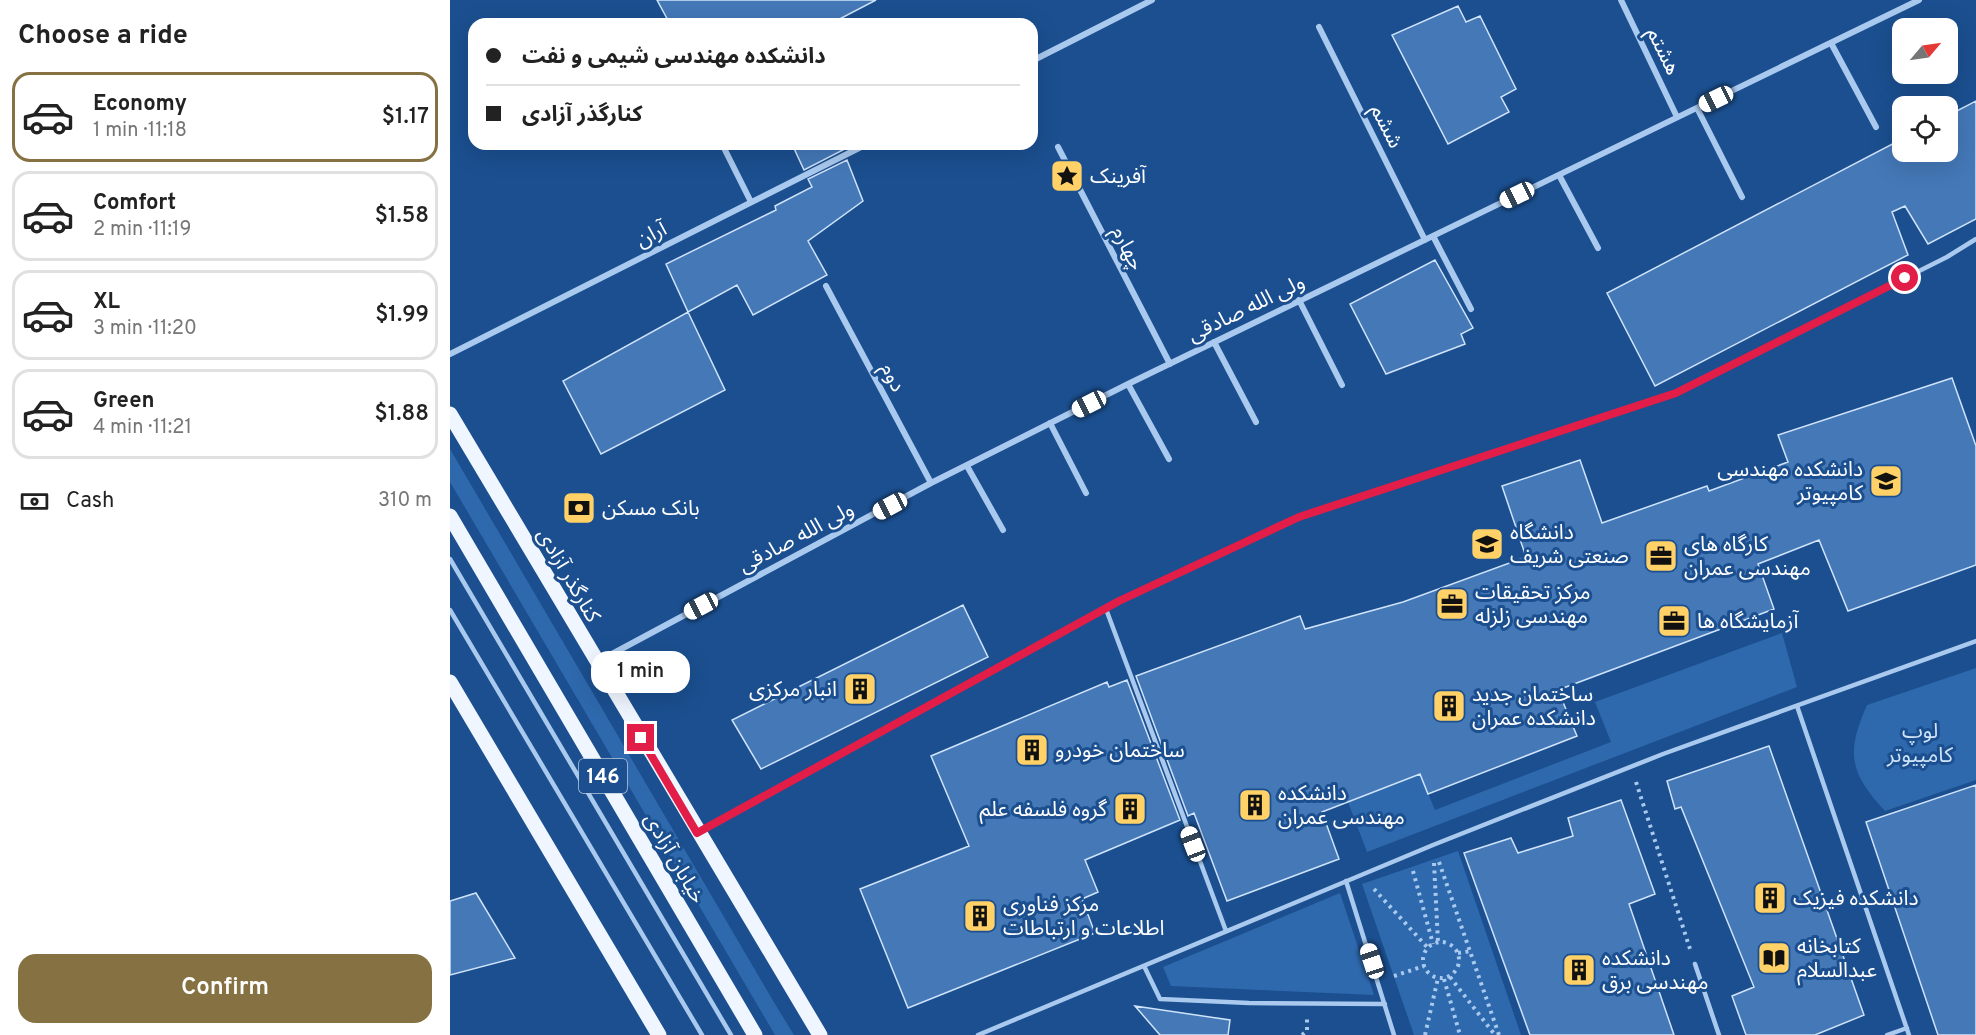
<!DOCTYPE html>
<html lang="en">
<head>
<meta charset="utf-8">
<style>
  body { margin:0; font-family:Overpass,"Noto Sans Arabic",sans-serif; background:#f6f6f6; color:#222; height:100vh; display:flex; flex-direction:column; font-size:22px; white-space:nowrap }
  * { box-sizing:border-box; margin:0 }
  p { font-size:20px; color:#767676 }
  .icon { flex:none; width:33px; height:33px; fill:none; stroke:currentColor; stroke-width:2; stroke-linecap:round; stroke-linejoin:round }
  .map { position:relative; flex:1; overflow:hidden }
  .drawer { display:flex; flex-direction:column; background:#fff; width:450px }
  .drawer>* { flex:none }
  .hud { position:absolute; left:18px; top:18px; width:570px; height:132px; border-radius:18px; box-shadow:0 6px 24px #0002; display:grid; align-content:center; height:132px; padding:0 18px; background:#fff }
  .needle { width:39px; rotate:61deg }
  .buttons { position:absolute; left:1442px; top:18px; display:grid; gap:12px }
  .buttons a { display:grid; place-items:center; width:66px; height:66px; border-radius:12px; background:#fff; box-shadow:0 6px 24px #0002; font-size:30px }
  .end { position:absolute; width:27px; height:27px; margin:-14px; border:8px solid #e11d48; background:#fff; box-shadow:0 0 0 3px #fff }
  .from { border-radius:50% }
  .bubble { position:absolute; height:42px; border-radius:18px; background:#fff; box-shadow:0 6px 24px #0002; font-size:20px; font-weight:600; line-height:42px; text-align:center }
  .car { position:absolute; width:18px; height:36px; margin:-18px -9px; border-radius:8px; box-shadow:0 0 4px 2px #0007; background:linear-gradient(#fff 24%,#345 0 40%,#fff 0 76%,#345 0 86%,#fff 0) }
  .hud b { display:flex; align-items:center; gap:21px; height:57px; font-size:22px }
  .hud b+b { border-top:2px solid #e0e0e0 }
  .hud i { width:15px; height:15px; background:#222 }
  ul { padding:0; list-style:none }
  li { display:flex; align-items:center; gap:18px; height:90px; margin:0 12px 9px; padding:0 6px; border:3px solid #e0e0e0; border-radius:18px }
  li div { flex:1 }
  li b { display:block; font-size:22px }
  li em { font-style:normal; font-weight:600 }
  li.on { border-color:#857141 }
  li>.icon { width:54px; height:54px; stroke-width:1.5 }
  h2 { padding:0 18px; font-size:27px; line-height:72px }
  .pay { display:flex; align-items:center; gap:15px; height:66px; padding:0 18px; font-size:22px }
  .pay p { margin-inline-start:auto }
  .primary-button { display:flex; gap:12px; margin-top:auto; padding:12px 18px }
  .primary-button a { flex:1; height:69px; border-radius:18px; background:#857141; color:#fff; font-size:24px; font-weight:600; line-height:69px; text-align:center }
  main { display:flex; flex:1; min-height:0 }
  .map>svg:first-child { display:block }
  .green { fill:#2e69ad }
  .building { fill:#4478b7; stroke:#cfe3fa; stroke-width:1.5 }
  .lines { fill:none; stroke-linecap:round; stroke-linejoin:round }
  .path { stroke:#a9c9ee; stroke-width:4; stroke-dasharray:3 4.5; stroke-linecap:butt }
  .service { stroke:#a9c9ee; stroke-width:4.5 }
  .minor { stroke:#a9c9ee; stroke-width:6 }
  .primary { stroke:#f0f6ff; stroke-width:15 }
  .route { stroke:#e11d48; stroke-width:8 }
  .labels { text-anchor:middle; stroke-width:6; stroke-linejoin:round; paint-order:stroke }
  .shield { fill:#1b4f8f; stroke:#bbcadd; stroke-width:1.5 }
  .shield-label { font-size:20px; font-weight:bold; fill:#fff }
  .street-label { font-size:21px; fill:#fff; stroke:#1b4f8f }
  .poi-label { font-size:21px; fill:#fff; stroke:#1b4f8f; text-anchor:start }
  .park-label { font-size:21px; fill:#cfe3fa; stroke:#1b4f8f }
</style>
</head>
<body>
<main>
<section class="drawer">
<h2>Choose a ride</h2>
<ul>
<li class="on"><svg class="icon" aria-label="car" viewBox="0 0 24 24"><path d="M5 17H2v-5l4-1 3-4h7l3 4 3 1v5h-3M9 17h6M6 11h13"/><circle cx="7" cy="17" r="2"/><circle cx="17" cy="17" r="2"/></svg><div><b>Economy</b><p>1 min · 11:18</p></div><em>$1.17</em></li>
<li><svg class="icon" aria-label="car" viewBox="0 0 24 24"><path d="M5 17H2v-5l4-1 3-4h7l3 4 3 1v5h-3M9 17h6M6 11h13"/><circle cx="7" cy="17" r="2"/><circle cx="17" cy="17" r="2"/></svg><div><b>Comfort</b><p>2 min · 11:19</p></div><em>$1.58</em></li>
<li><svg class="icon" aria-label="car" viewBox="0 0 24 24"><path d="M5 17H2v-5l4-1 3-4h7l3 4 3 1v5h-3M9 17h6M6 11h13"/><circle cx="7" cy="17" r="2"/><circle cx="17" cy="17" r="2"/></svg><div><b>XL</b><p>3 min · 11:20</p></div><em>$1.99</em></li>
<li><svg class="icon" aria-label="car" viewBox="0 0 24 24"><path d="M5 17H2v-5l4-1 3-4h7l3 4 3 1v5h-3M9 17h6M6 11h13"/><circle cx="7" cy="17" r="2"/><circle cx="17" cy="17" r="2"/></svg><div><b>Green</b><p>4 min · 11:21</p></div><em>$1.88</em></li>
</ul>
<div class="pay"><svg class="icon" aria-label="cash" viewBox="0 0 24 24"><path d="M3 7h18v10H3z"/><circle cx="12" cy="12" r="2"/></svg>Cash<p>310 m</p></div>
<div class="primary-button"><a>Confirm</a></div>
</section>
<div class="map">
<svg width="1526" height="1035" viewBox="0 0 1526 1035">
  <rect width="100%" height="100%" fill="#1b4f8f"/>
  <!-- green -->
  <path class="green" d="M0,449L325,1004L344,1035H325L0,482Z
    M1332,633L1347,687L917,852L898,802L970,774L985,810L1161,742L1145,702Z
    M1526,668V780L1435,811C1399,772 1396,753 1417,705Z
    M1008,851L1071,1035H964L912,884Z
    M890,893L924,995L721,986L713,967Z"/>
  <!-- building -->
  <path class="building" d="M207,0H426L380,24H220Z
    M1008,6L1016,22L1030,16L1066,89L1051,97L1059,112L998,144L942,35Z
    M1526,101V219L1478,244L1455,206L1442,212L1458,255L1205,386L1157,293L1452,139V152H1497V116Z
    M342,144H390L393,150L354,170Z
    M397,160L413,201L358,241L377,275L303,315L287,285L238,312L216,264L326,210L325,206L362,187L358,179Z
    M985,260L1023,328L1011,334L1015,344L936,374L900,304Z
    M238,312L275,390L151,454L113,381Z
    M1502,378L1526,446V565L1398,611L1369,540L1308,564L1324,609L1108,690L1127,736L978,794L970,774L872,812L889,859L777,901L744,813L738,816L686,676L850,616L855,629L953,602L1076,557L1052,486L1130,460L1152,523L1257,486L1259,491L1338,462L1328,435Z
    M513,605L538,657L311,769L282,720Z
    M677,680L730,820L635,860L648,892L632,899L645,933L458,1008L410,889L519,846L481,756L657,682L659,687Z
    M1319,746L1414,1015L1365,1035H1296L1282,996L1304,987L1231,807L1225,809L1217,781Z
    M1526,785V1035H1488L1416,822Z
    M1171,800L1205,894L1179,904L1224,1035H1080L1014,853L1061,838L1068,853L1123,836L1118,818Z
    M26,893L65,958L0,975V901Z
    M685,1006L780,1020L778,1035H710Z"/>
  <g class="lines">
    <!-- path -->
    <path class="path" d="M1186,782L1240,949
      M989,862L1049,1035
      M984,863L988,942
      M963,871L983,944
      M924,889L978,948
      M973 960a18 18 0 1 1 36 0a18 18 0 1 1-36 0Z
      M1008,953L1021,951
      M944,976L974,966
      M1000,977L1045,1035
      M994,979L1010,1035
      M852,1035L857,1031V1019
      M975,1035L988,978"/>
    <!-- service -->
    <path class="service" d="M0,559L281,1035
      M656,609L776,931
      M0,610L252,1035
      M1347,706L1459,1035
      M252,830L669,601L849,517L1226,393L1497,257L1526,239
      M896,881L944,1035
      M1245,964L1269,1035
      M694,966L710,999L799,1003L935,1004
      M528,1035L983,845L1213,754L1526,641
      M1437,1035L1457,1028"/>
    <!-- minor -->
    <path class="minor" d="M1171,0L1227,117
      M869,27L975,240
      M1381,43L1426,127
      M582,61L702,0
      M1247,108L1292,197
      M272,144L301,202
      M608,147L720,364
      M1109,175L1148,248
      M983,236L1021,309
      M376,286L481,483
      M849,300L892,385
      M764,342L806,422
      M0,354L417,144
      M678,384L719,459
      M600,423L636,493
      M517,466L553,530
      M147,662L481,483L678,384L1469,0"/>
    <!-- primary -->
    <path class="primary" d="M0,414L370,1035
      M0,516L305,1035
      M0,682L209,1035"/>
  </g>
  <g class="lines">
    <!-- route -->
    <path class="route" d="M191,738L247,833L669,601L849,517L1226,393L1455,278"/>
  </g>
  <!-- icons -->
  <defs>
    <g id="sight-square" transform="scale(1.725)"><rect x="-9" y="-9" width="18" height="18" rx="4" fill="#ffd166" stroke="#1b4f8f"/><path d="M0-6L1.8-2.2L6-1.7L2.9 1.2L3.7 5.4L0 3.3L-3.7 5.4L-2.9 1.2L-6-1.7L-1.8-2.2Z" fill="#111"/></g>
    <g id="university-square" transform="scale(1.725)"><rect x="-9" y="-9" width="18" height="18" rx="4" fill="#ffd166" stroke="#1b4f8f"/><path d="M0-5L7-2L0 1L-7-2ZM-4 1L0 2.5L4 1V4Q0 6-4 4Z" fill="#111"/></g>
    <g id="bank-square" transform="scale(1.725)"><rect x="-9" y="-9" width="18" height="18" rx="4" fill="#ffd166" stroke="#1b4f8f"/><path d="M-6-4H6V4H-6ZM0-2.3a2.3 2.3 0 1 0 0 4.6a2.3 2.3 0 1 0 0-4.6Z" fill="#111"/></g>
    <g id="office-square" transform="scale(1.725)"><rect x="-9" y="-9" width="18" height="18" rx="4" fill="#ffd166" stroke="#1b4f8f"/><path d="M-6-3h4V-5.5h4V-3h4V5H-6ZM-1-4.5V-3h2v-1.5ZM-6 0V1H6V0Z" fill="#111"/></g>
    <g id="building-square" transform="scale(1.725)"><rect x="-9" y="-9" width="18" height="18" rx="4" fill="#ffd166" stroke="#1b4f8f"/><path d="M-4-6H4V6H1V3H-1V6H-4ZM-2.5-4.3h1.7v1.8h-1.7ZM.8-4.3h1.7v1.8H.8ZM-2.5-1h1.7V.8h-1.7ZM.8-1h1.7V.8H.8Z" fill="#111"/></g>
    <g id="library-square" transform="scale(1.725)"><rect x="-9" y="-9" width="18" height="18" rx="4" fill="#ffd166" stroke="#1b4f8f"/><path d="M-6-4Q-3-5.5-.7-3.5V5Q-3 3-6 4ZM6-4Q3-5.5 .7-3.5V5Q3 3 6 4Z" fill="#111"/></g>
  </defs>
  <g fill-rule="evenodd">
    <use href="#sight-square" x="617" y="176"/>
    <use href="#university-square" x="1436" y="481"/>
    <use href="#bank-square" x="129" y="508"/>
    <use href="#university-square" x="1037" y="544"/>
    <use href="#office-square" x="1211" y="556"/>
    <use href="#office-square" x="1002" y="604"/>
    <use href="#office-square" x="1224" y="621"/>
    <use href="#building-square" x="410" y="689"/>
    <use href="#building-square" x="999" y="706"/>
    <use href="#building-square" x="582" y="750"/>
    <use href="#building-square" x="805" y="805"/>
    <use href="#building-square" x="680" y="809"/>
    <use href="#building-square" x="1320" y="898"/>
    <use href="#building-square" x="530" y="916"/>
    <use href="#library-square" x="1324" y="958"/>
    <use href="#building-square" x="1129" y="970"/>
  </g>
  <g class="labels">
    <!-- shield labels -->
    <rect class="shield" x="129" y="759" width="48" height="34" rx="4.5"/>
    <g class="shield-label">
      <text x="153" y="783">146</text>
    </g>
    <!-- street labels -->
    <g class="street-label">
      <text transform="translate(1214 51) rotate(64)" y="7">هشتم</text>
      <text transform="translate(937 126) rotate(63)" y="7">ششم</text>
      <text transform="translate(201 234) rotate(-27)" y="7">آران</text>
      <text transform="translate(678 248) rotate(63)" y="7">چهارم</text>
      <text transform="translate(796 308) rotate(-26)" y="7">ولی الله صادقی</text>
      <text transform="translate(443 377) rotate(62)" y="7">دوم</text>
      <text transform="translate(346 537) rotate(-28)" y="7">ولی الله صادقی</text>
      <text transform="translate(119 575) rotate(60)" y="7">کنارگذر آزادی</text>
      <text transform="translate(225 858) rotate(60)" y="7">خیابان آزادی</text>
    </g>
    <!-- poi labels -->
    <g class="poi-label">
      <text x="640" y="183">آفرینک</text>
      <text x="1413" y="476" text-anchor="end">دانشکده مهندسی<tspan x="1413" dy="24">کامپیوتر</tspan></text>
      <text x="152" y="515">بانک مسکن</text>
      <text x="1060" y="539">دانشگاه<tspan x="1060" dy="24">صنعتی شریف</tspan></text>
      <text x="1234" y="551">کارگاه های<tspan x="1234" dy="24">مهندسی عمران</tspan></text>
      <text x="1025" y="599">مرکز تحقیقات<tspan x="1025" dy="24">مهندسی زلزله</tspan></text>
      <text x="1247" y="628">آزمایشگاه ها</text>
      <text x="387" y="696" text-anchor="end">انبار مرکزی</text>
      <text x="1022" y="701">ساختمان جدید<tspan x="1022" dy="24">دانشکده عمران</tspan></text>
      <text x="605" y="757">ساختمان خودرو</text>
      <text x="828" y="800">دانشکده<tspan x="828" dy="24">مهندسی عمران</tspan></text>
      <text x="657" y="816" text-anchor="end">گروه فلسفه علم</text>
      <text x="1343" y="905">دانشکده فیزیک</text>
      <text x="553" y="911">مرکز فناوری<tspan x="553" dy="24">اطلاعات و ارتباطات</tspan></text>
      <text x="1347" y="953">کتابخانه<tspan x="1347" dy="24">عبدالسلام</tspan></text>
      <text x="1152" y="965">دانشکده<tspan x="1152" dy="24">مهندسی برق</tspan></text>
    </g>
    <!-- park labels -->
    <g class="park-label">
      <text x="1470" y="738">لوپ<tspan x="1470" dy="24">کامپیوتر</tspan></text>
    </g>
  </g>
</svg>
<div class="buttons">
<a><svg class="needle" viewBox="-14 -14 28 28"><path d="M0-13l5 13h-10z" fill="#e53935"/><path d="M0 13l5-13h-10z" fill="#767676"/></svg></a>
<a><svg class="icon" aria-label="locate" viewBox="0 0 24 24"><circle cx="12" cy="12" r="6"/><path d="M12 2v4M12 18v4M2 12h4M18 12h4"/></svg></a>
</div>
<i class="end from" style="left:1455px;top:278px"></i>
<i class="end" style="left:191px;top:738px"></i>
<div class="bubble" style="left:141px;top:651px;width:99px">1 min</div>
<i class="car" style="left:1266px;top:99px;rotate:244deg"></i>
<i class="car" style="left:1067px;top:195px;rotate:244deg"></i>
<i class="car" style="left:639px;top:404px;rotate:243deg"></i>
<i class="car" style="left:440px;top:506px;rotate:242deg"></i>
<i class="car" style="left:251px;top:606px;rotate:242deg"></i>
<i class="car" style="left:743px;top:844px;rotate:339deg"></i>
<i class="car" style="left:922px;top:961px;rotate:342deg"></i>
<div class="hud">
<b><i class="from"></i>دانشکده مهندسی شیمی و نفت</b>
<b><i></i>کنارگذر آزادی</b>
</div>
</div>
</main>
</body>
</html>
